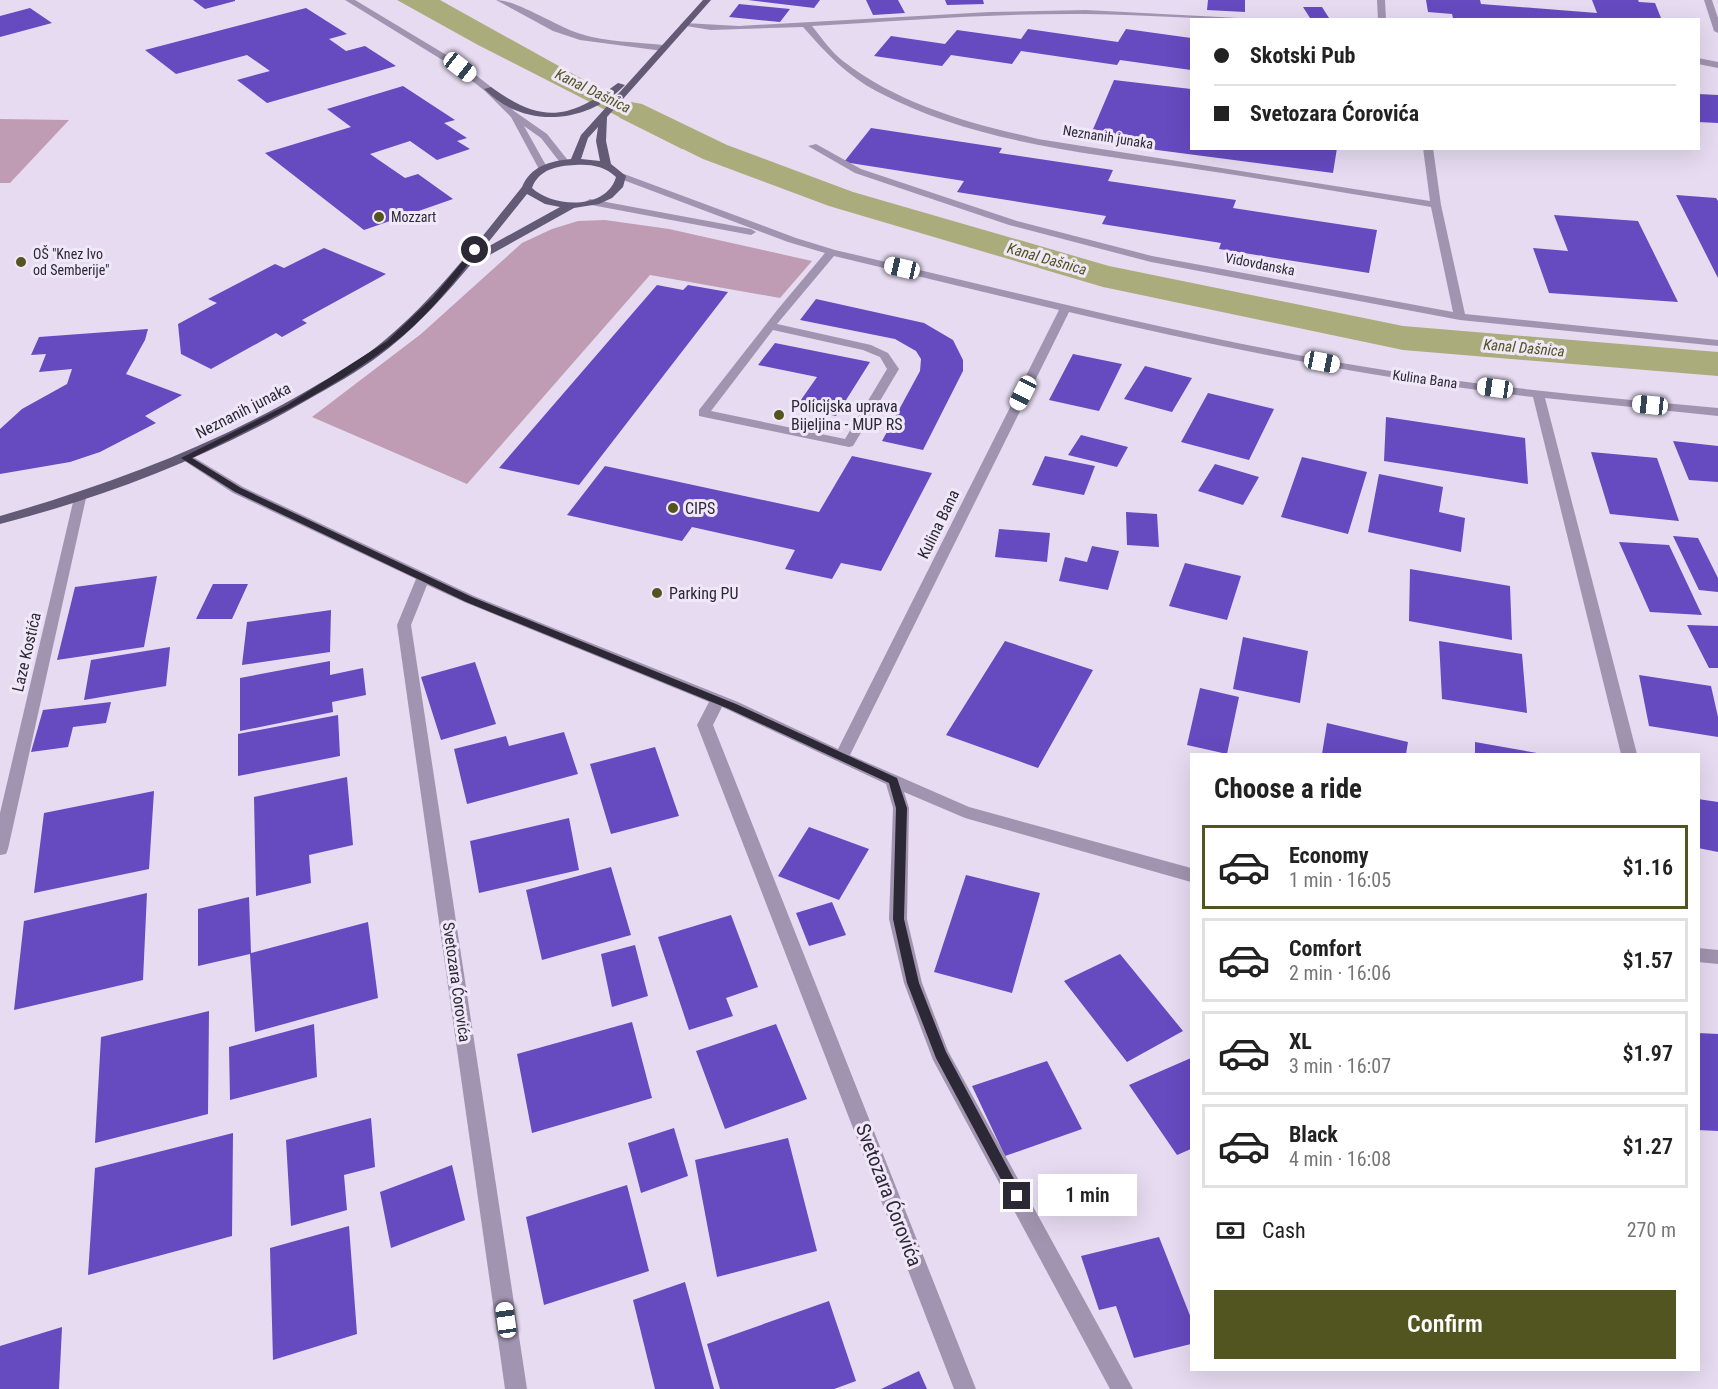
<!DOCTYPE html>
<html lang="en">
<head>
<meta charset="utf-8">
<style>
  body { margin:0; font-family:"Roboto Condensed",sans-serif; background:#f6f6f6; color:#222; height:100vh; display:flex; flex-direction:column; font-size:22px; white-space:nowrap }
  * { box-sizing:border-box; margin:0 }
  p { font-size:20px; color:#767676 }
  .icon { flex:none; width:33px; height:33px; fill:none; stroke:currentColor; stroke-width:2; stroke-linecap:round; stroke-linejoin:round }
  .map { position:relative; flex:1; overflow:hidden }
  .side { position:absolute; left:1190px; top:753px; width:510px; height:618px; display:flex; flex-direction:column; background:#fff; border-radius:0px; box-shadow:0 6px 24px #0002 }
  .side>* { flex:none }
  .guide { position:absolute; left:1190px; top:18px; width:510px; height:132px; border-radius:0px; box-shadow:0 6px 24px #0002; display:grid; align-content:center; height:132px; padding:0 24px; background:#fff }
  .end { position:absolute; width:27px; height:27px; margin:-14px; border:8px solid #2c2835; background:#fff; box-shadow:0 0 0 3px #fff }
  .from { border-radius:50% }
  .bubble { position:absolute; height:42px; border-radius:0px; background:#fff; box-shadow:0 6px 24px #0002; font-size:20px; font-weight:600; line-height:42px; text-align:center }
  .car { position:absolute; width:18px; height:36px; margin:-18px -9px; border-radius:8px; box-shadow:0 0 4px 2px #0007; background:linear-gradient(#fff 24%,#345 0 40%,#fff 0 76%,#345 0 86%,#fff 0) }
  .guide b { display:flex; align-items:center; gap:21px; height:57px; font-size:22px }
  .guide b+b { border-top:2px solid #e0e0e0 }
  .guide i { width:15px; height:15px; background:#222 }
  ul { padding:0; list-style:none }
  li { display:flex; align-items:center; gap:18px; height:84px; margin:0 12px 9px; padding:0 12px; border:3px solid #e0e0e0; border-radius:0px }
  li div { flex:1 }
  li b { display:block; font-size:22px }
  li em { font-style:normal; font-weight:600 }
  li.on { border-color:#52551f }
  li>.icon { width:54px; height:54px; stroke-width:1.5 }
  h2 { padding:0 24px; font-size:27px; line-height:72px }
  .pay { display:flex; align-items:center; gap:15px; height:66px; padding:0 24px; font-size:22px }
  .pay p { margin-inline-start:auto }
  .primary-button { display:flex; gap:12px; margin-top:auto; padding:12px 24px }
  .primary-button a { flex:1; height:69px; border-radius:0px; background:#52551f; color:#fff; font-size:24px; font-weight:600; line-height:69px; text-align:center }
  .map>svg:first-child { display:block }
  .green { fill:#bf9cb4 }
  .water { fill:#abac7c }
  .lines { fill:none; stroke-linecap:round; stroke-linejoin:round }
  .canal { fill:#abac7c; fill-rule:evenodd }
  .building { fill:#654ac0 }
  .minor { fill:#a094b0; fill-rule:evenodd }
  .major { fill:#635a76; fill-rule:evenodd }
  .route { fill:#2c2835 }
  .poi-dot { fill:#52551f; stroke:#f0e8f8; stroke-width:2 }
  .labels { text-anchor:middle; stroke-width:6; stroke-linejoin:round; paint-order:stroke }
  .far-street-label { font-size:14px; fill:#2c2835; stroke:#f0e8f8 }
  .far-poi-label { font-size:14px; fill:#2c2835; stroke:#f0e8f8; text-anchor:start }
  .far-water-label { font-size:15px; font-style:italic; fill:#52551f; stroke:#f0e8f8 }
  .poi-label { font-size:16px; fill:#2c2835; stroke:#f0e8f8; text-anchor:start }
  .street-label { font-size:16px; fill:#2c2835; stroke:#f0e8f8 }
  .near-street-label { font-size:20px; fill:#2c2835; stroke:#f0e8f8 }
</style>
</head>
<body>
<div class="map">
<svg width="1718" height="1389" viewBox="0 0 1718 1389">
  <rect width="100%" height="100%" fill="#e6dbf1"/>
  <!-- green -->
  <path class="green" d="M0,119L69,120L10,183H0Z
    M605,220L669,229L812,261L780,298L650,275L467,484L312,417L421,334L522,243L552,229L578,221Z"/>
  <!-- water -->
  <path class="water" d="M397,0H440L593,85L704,140L682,149L478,45Z"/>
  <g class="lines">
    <!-- canal -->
    <path class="canal" d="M631,102L642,104L727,145L853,192L1109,266L1403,326L1718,352V376L1403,350L1103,287L829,206L703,159L620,118L615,111L620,104Z"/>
  </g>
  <!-- building -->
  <path class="building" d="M193,0H235V1L205,9Z
    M748,0H820L814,8Z
    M866,0H898L905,13L873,15Z
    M945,0H983L984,4L947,5Z
    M1208,0H1245V12L1207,10Z
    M1426,0H1480L1481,4L1597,13L1592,0H1638L1639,2L1655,3L1661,18L1469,20L1453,18L1452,14L1428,12Z
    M739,4L790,9L780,22L729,17Z
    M1303,7H1322L1329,18H1310Z
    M30,8L52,23L0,37V16Z
    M306,8L347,34L329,39L346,51L365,46L396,66L267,103L237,80L270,71L247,55L176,74L145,50Z
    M1028,29L1118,42L1126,29L1191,38V70L1120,60L1117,65L1021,51L1012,64L951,55L942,66L874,56L891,36L945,44L957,30L1021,39Z
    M1114,80L1191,89V148H1337L1333,173L1088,141Z
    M403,86L455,120L444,123L467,138L457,141L470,149L437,160L410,141L370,154L405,178L418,174L453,199L364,230L265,153L351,127L327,109Z
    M1698,94L1718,95V123L1698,122Z
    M871,128L1002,148L999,153L1113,170L1108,181L1236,200L1233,208L1377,230L1369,273L1219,249L1221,243L1102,224L1106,216L957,192L964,181L844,162Z
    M1676,195L1716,198L1718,201V278Z
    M1554,215L1638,221L1678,302L1549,293L1533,248L1568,251Z
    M324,248L386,274L302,320L307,323L282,337L276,333L211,369L181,354L178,324L217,303L208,299L275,264L284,268Z
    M657,285L683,290L688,285L728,292L579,485L499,468Z
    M816,299L924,323L953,340L963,360V371L923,450L882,441L920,371L921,359L916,351L895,339L800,320Z
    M148,329L145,340L126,374L182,395L145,416L156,423L100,452L70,462L0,474V429L22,409L67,384L72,369L39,372L46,354L31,355L39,337Z
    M775,343L870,362L836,416L796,407L817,377L758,365Z
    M1073,354L1122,364L1099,411L1049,400Z
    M1145,366L1192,378L1172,412L1124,399Z
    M1208,393L1274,409L1249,460L1181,442Z
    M1386,417L1525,438L1528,484L1384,461Z
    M1081,435L1128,447L1117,467L1068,455Z
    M1673,441L1718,446V482L1689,480Z
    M1591,452L1657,458L1679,521L1610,514Z
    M852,456L932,473L881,571L841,563L832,579L785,569L795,550L692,527L682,541L567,515L605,466L819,512Z
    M1045,456L1095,466L1084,495L1032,485Z
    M1302,457L1367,472L1348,534L1281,517Z
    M1215,464L1259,477L1243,505L1198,491Z
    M1379,474L1443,487L1439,512L1465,518L1461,552L1368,532Z
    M1126,512L1157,514L1159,547L1127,545Z
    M999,529L1050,533L1047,562L995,557Z
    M1673,536L1698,538L1718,578V592L1699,590Z
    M1619,542L1669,545L1702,615L1650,612Z
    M1092,546L1119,551L1108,590L1059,581L1065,557L1087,562Z
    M1185,563L1241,576L1227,620L1169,606Z
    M1410,569L1510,586L1512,640L1409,621Z
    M157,576L144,647L57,660L75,587Z
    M213,584H248L232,619H196Z
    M331,610L330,652L242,665L247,622Z
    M1687,625L1718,626V668H1709Z
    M1243,637L1308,651L1300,703L1233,689Z
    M1005,641L1093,670L1038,768L946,735Z
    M1439,641L1522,654L1527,713L1442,699Z
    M170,647L166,686L84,700L91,660Z
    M330,661V675L363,668L366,695L332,702L333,712L240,731V678Z
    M475,662L496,724L441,740L421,677Z
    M1639,675L1711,686L1718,717V737L1649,726Z
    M1200,688L1239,697L1227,754L1187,745Z
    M111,702L106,723L73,727L68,747L31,752L43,710Z
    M338,715L340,756L238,776V734Z
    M1327,723L1408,742L1406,754H1322Z
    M564,732L578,774L467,804L454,749L506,736L509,746Z
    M1475,742L1537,753V754H1475Z
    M655,747L679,816L611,834L590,764Z
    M347,777L353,845L309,855L311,883L256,896L254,797Z
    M154,791L149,869L34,893L44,813Z
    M1698,799L1718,802V852L1698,848Z
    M569,818L579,870L479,893L470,841Z
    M809,827L869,849L839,900L778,876Z
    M611,867L631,935L542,960L526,890Z
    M966,875L1040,893L1012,993L934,972Z
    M147,893L143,980L14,1010L24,921Z
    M249,897L251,953L368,922L378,998L255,1032L250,954L198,966V909Z
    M832,902L846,935L809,946L796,913Z
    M731,915L758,987L726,998L733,1016L689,1030L658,937Z
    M635,945L648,996L612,1007L601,954Z
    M1120,954L1183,1031L1127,1062L1064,981Z
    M209,1011L208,1114L95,1143L101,1037Z
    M632,1022L652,1098L532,1133L517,1054Z
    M314,1024L317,1077L230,1100L229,1047Z
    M776,1024L807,1099L725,1129L696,1051Z
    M1698,1033L1718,1034V1131L1698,1130Z
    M1191,1058V1149L1177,1155L1129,1085Z
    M1047,1061L1082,1129L1005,1156L972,1086Z
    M371,1118L375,1167L344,1175L347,1210L291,1226L286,1140Z
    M674,1128L688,1176L641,1193L628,1143Z
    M233,1133L232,1236L88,1275L95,1168Z
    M788,1138L817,1251L717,1277L695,1160Z
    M452,1165L465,1220L391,1248L380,1192Z
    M627,1185L649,1271L544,1305L526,1217Z
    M349,1226L357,1334L273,1360L270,1248Z
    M1159,1237L1191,1318V1344L1134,1358L1116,1306L1099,1310L1081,1256Z
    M685,1282L714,1389H655L633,1300Z
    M829,1301L856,1381L834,1389H720L707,1344Z
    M62,1327L59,1389H0V1346Z
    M919,1371L927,1389H881Z"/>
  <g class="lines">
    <!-- minor -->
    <path class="minor" d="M345,0H355L463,65L491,87L514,111L547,134L570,163L568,165H562L541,138L524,126L548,169L540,171L511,117L485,91L457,69Z
      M496,0C517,0 557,27 581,34C606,42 637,42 663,45L667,48L663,51L580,40L553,31Z
      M1377,0H1385L1386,20H1378Z
      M1704,0H1712L1718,18V33L1714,31Z
      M1086,10L1275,20C1212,20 1149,15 1087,14C995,13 903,21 812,26C821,37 831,52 843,61C900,105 968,123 1038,139L1430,201L1423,148H1433L1441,205L1465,314L1718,340V346L1460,320L1151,262L1009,225L855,173L808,146L816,144L861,169L1017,221L1152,256L1453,312L1431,207C1351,194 1270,180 1189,168C1084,153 973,142 878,92C847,76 825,52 803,27L711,30L680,25L684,23L739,26L990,12Z
      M1698,58L1718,62V68L1698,64Z
      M618,174H624L796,238L835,250C1012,291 1187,337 1366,367C1483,387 1601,397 1718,408V416L1545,398L1637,754H1621L1533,397C1376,379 1222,348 1069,312L850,755L969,807L1191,868V882L965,818L904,792L909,808L907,919L922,983L948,1051L1133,1389H1110L933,1060L904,983L889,919L893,808L886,784L722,707L713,725L976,1389H954L697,725L709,702L464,602L427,585L411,625L527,1389H505L397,625L416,579L233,493L180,458L182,455H190L243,487L474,596L738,702L838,749L1059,310L834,256L777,324L871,345L888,353L899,369L853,446L849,447L699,416V410L778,309L825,253L788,242L618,178ZM773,330L863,350L880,357L887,369L845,439L711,411Z
      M590,199L751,229L756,232L751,235L586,204L585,202Z
      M80,494L86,498L8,849L6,854L0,855V813L74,498Z
      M1698,948L1718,950V964L1698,962Z"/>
    <!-- major -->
    <path class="major" d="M703,0H711L607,117L606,141L611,164L626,176L623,187L612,198L599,204L574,208L477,262L472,263C447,293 420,323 389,348C367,366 341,381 316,395C218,453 110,496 0,524V516C108,485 213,446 310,389C336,374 363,359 386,339C438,295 479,240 522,187C531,166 550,161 571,159L581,135ZM598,127L596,141L600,161L581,159L588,138ZM575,165C591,164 604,166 616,177C607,210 553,208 532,188C539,169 557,166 575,165ZM527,194L545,204L560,207L482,250Z
      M618,83L625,85C586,125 524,129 484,89L491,87C542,124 568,120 618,83Z"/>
  </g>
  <!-- route -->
  <path class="route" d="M473,249L479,250C453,284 425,320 391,345C330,391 260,424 192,458L241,488L472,597L736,704L897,778L907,808L904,919L919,983L946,1052L1021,1192L1023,1196L1021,1200L1017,1202L1012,1200L936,1058L907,983L893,919L896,808L889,783L729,709L466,602L235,492L181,458L287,405L387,341L433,297Z"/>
  <!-- markers -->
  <g class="poi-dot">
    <circle cx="379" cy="217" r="6"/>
    <circle cx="21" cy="262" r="6"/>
    <circle cx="779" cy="415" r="6"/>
    <circle cx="673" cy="508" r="6"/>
    <circle cx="657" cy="593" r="6"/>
  </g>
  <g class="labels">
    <!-- far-street labels -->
    <g class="far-street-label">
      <text transform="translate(1108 137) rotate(9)" y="5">Neznanih junaka</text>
      <text transform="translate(1260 264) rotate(11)" y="5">Vidovdanska</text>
      <text transform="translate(1425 379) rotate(8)" y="5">Kulina Bana</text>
    </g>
    <!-- far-poi labels -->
    <g class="far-poi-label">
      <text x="391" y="222">Mozzart</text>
      <text x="33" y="259">OŠ "Knez Ivo<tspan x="33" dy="16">od Semberije"</tspan></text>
    </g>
    <!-- far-water labels -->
    <g class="far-water-label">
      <text transform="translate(593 91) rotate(26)" y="5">Kanal Dašnica</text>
      <text transform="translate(1047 259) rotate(16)" y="5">Kanal Dašnica</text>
      <text transform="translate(1524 348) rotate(5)" y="5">Kanal Dašnica</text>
    </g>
    <!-- poi labels -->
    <g class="poi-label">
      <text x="791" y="412">Policijska uprava<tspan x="791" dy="18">Bijeljina - MUP RS</tspan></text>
      <text x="685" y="514">CIPS</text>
      <text x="669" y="599">Parking PU</text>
    </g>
    <!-- street labels -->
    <g class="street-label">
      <text transform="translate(243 410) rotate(-27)" y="6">Neznanih junaka</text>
      <text transform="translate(938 524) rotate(-64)" y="6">Kulina Bana</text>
      <text transform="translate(26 652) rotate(-77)" y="6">Laze Kostića</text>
      <text transform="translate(457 982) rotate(82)" y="6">Svetozara Ćorovića</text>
    </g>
    <!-- near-street labels -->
    <g class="near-street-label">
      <text transform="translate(889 1195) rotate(69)" y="7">Svetozara Ćorovića</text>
    </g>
  </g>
</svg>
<i class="end from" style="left:475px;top:250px"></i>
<i class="end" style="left:1017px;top:1196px"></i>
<div class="bubble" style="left:1038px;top:1174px;width:99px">1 min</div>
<i class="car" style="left:460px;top:67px;rotate:128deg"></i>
<i class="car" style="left:902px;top:268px;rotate:283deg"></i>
<i class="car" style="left:1322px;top:362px;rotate:101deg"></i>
<i class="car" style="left:1495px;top:388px;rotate:278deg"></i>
<i class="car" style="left:1023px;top:393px;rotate:207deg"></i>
<i class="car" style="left:1650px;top:405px;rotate:276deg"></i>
<i class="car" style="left:506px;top:1320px;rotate:352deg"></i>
<div class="guide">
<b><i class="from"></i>Skotski Pub</b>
<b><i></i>Svetozara Ćorovića</b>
</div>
<section class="side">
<h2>Choose a ride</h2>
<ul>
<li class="on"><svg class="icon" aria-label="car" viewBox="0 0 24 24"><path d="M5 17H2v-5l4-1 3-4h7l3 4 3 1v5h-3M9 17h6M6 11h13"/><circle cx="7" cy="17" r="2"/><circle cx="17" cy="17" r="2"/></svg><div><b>Economy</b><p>1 min · 16:05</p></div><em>$1.16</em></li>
<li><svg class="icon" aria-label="car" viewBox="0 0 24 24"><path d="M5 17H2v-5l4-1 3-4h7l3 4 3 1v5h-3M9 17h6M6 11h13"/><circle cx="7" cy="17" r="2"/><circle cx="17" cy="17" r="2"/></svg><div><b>Comfort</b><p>2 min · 16:06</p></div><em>$1.57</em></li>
<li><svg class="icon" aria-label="car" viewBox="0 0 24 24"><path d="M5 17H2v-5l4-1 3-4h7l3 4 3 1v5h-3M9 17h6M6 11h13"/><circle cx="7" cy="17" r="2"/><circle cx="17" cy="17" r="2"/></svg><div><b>XL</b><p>3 min · 16:07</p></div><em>$1.97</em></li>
<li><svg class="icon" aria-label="car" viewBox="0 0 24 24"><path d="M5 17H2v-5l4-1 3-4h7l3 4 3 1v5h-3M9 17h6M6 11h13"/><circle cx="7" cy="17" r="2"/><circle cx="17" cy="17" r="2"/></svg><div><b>Black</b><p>4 min · 16:08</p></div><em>$1.27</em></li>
</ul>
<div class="pay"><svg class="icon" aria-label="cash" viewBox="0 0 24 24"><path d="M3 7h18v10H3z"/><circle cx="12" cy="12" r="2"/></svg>Cash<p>270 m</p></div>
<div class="primary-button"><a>Confirm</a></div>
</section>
</div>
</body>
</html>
